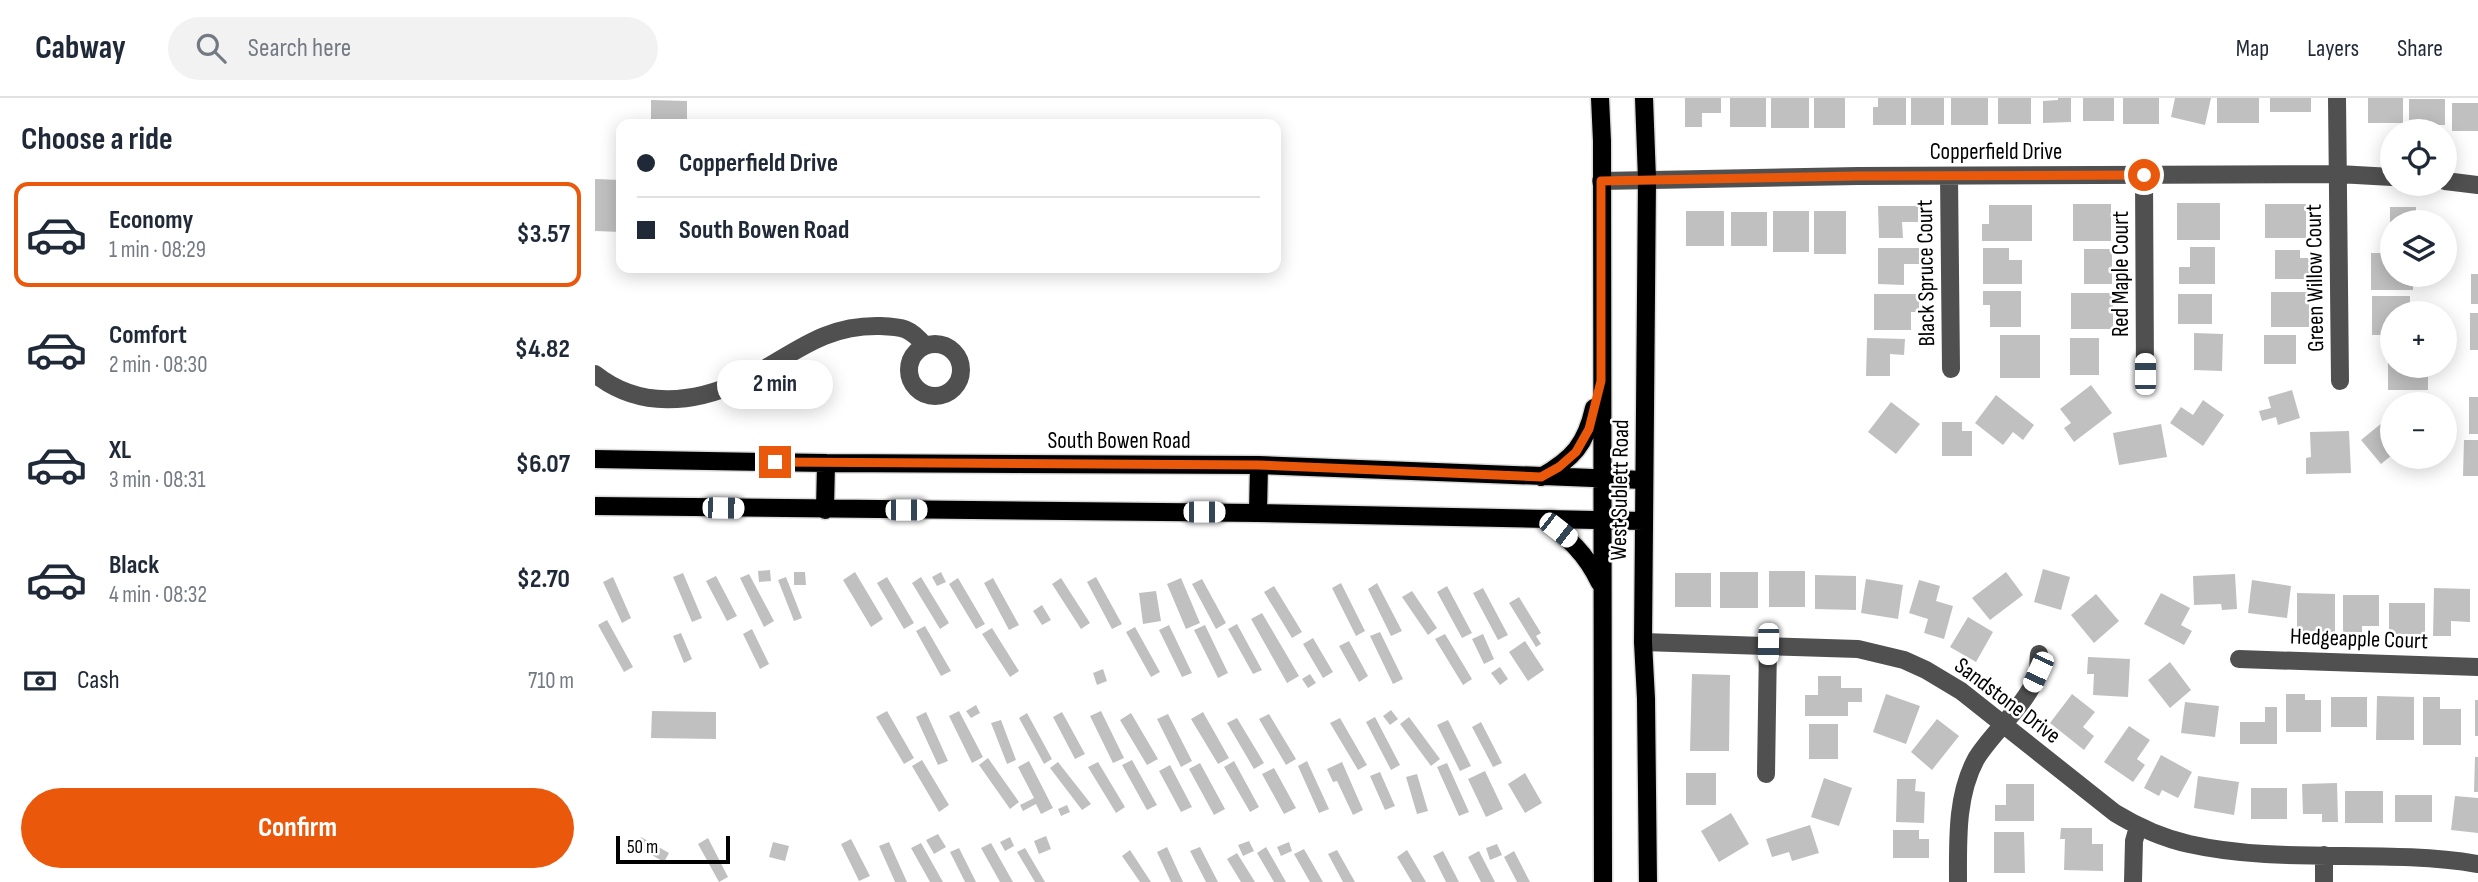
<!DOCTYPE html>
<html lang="en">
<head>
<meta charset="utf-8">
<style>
  body { margin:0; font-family:"Sofia Sans Condensed",sans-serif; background:#f2f2f3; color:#1f2937; height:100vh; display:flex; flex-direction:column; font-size:26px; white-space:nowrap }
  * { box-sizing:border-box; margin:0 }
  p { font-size:23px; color:#747a83 }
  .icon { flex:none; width:38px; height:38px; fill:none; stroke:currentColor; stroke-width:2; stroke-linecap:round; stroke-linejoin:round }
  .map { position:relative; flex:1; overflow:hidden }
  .sheet { display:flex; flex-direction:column; background:#fff; width:595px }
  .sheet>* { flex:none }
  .banner { position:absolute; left:21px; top:21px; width:665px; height:154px; border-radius:14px; box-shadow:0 4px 18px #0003; display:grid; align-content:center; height:154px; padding:0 21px; background:#fff }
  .controls { position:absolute; left:1785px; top:21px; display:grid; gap:14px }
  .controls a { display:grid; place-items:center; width:77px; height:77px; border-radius:50%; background:#fff; box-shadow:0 4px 18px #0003; font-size:35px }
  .scale { position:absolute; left:21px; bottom:18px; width:114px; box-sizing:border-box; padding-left:7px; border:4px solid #000; border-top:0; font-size:19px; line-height:24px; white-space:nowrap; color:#000; -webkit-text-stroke:5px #fff; paint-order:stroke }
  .end { position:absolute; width:32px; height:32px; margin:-16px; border:9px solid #ea580c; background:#fff; box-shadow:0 0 0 4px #fff }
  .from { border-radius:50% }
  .bubble { position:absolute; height:49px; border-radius:24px; background:#fff; box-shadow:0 4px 18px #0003; font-size:23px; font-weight:700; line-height:49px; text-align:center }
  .car { position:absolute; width:21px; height:42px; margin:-21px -10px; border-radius:9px; box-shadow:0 0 5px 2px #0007; background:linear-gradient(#fff 24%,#345 0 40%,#fff 0 76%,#345 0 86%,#fff 0) }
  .banner b { display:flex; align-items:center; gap:24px; height:66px; font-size:26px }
  .banner b+b { border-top:2px solid #e0e1e3 }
  .banner i { width:18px; height:18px; background:#1f2937 }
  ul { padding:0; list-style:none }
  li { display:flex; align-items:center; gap:21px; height:105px; margin:0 14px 10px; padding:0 7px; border:4px solid transparent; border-radius:14px }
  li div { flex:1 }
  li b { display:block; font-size:26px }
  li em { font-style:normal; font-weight:700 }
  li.active { border-color:#ea580c }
  li>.icon { width:63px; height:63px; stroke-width:1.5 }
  h2 { padding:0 21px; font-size:32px; line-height:84px }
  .pay { display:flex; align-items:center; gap:18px; height:77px; padding:0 21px; font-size:26px }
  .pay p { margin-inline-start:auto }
  .primary-button { display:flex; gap:14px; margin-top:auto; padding:14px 21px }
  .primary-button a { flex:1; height:80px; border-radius:42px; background:#ea580c; color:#fff; font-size:28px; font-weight:700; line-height:80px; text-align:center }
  header { display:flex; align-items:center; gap:42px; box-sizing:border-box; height:98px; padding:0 35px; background:#fff; border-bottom:2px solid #e0e1e3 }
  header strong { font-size:33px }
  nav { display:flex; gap:38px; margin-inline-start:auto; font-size:24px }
  .search { width:490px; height:63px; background:#f2f2f3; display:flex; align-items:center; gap:18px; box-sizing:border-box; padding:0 24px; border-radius:38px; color:#747a83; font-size:26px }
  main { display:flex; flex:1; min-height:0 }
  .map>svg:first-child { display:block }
  .building { fill:#c0c0c0 }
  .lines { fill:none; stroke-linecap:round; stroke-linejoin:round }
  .major-casing { stroke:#dbdbdb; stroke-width:21 }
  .minor { stroke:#505050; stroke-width:18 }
  .major { stroke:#000; stroke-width:18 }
  .route { stroke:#ea580c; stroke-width:9 }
  .labels { text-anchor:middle; stroke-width:5; stroke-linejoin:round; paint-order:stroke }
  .street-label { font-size:23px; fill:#000; stroke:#fff }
</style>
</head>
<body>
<header>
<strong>Cabway</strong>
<div class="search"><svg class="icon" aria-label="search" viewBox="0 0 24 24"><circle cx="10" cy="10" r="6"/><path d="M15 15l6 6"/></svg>Search here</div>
<nav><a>Map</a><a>Layers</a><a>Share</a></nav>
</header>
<main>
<section class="sheet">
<h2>Choose a ride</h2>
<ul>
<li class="active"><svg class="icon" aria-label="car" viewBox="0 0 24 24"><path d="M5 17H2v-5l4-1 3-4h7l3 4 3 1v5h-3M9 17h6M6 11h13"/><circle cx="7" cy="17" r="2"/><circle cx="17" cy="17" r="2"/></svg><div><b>Economy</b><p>1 min · 08:29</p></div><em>$3.57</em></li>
<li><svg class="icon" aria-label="car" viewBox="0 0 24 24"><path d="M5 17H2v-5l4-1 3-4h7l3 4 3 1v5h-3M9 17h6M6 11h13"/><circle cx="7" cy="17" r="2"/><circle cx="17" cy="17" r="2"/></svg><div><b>Comfort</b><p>2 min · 08:30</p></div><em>$4.82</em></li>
<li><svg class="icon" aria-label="car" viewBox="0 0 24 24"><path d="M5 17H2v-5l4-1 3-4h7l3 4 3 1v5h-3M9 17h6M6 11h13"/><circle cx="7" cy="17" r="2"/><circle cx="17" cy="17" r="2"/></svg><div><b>XL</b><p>3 min · 08:31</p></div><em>$6.07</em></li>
<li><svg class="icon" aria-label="car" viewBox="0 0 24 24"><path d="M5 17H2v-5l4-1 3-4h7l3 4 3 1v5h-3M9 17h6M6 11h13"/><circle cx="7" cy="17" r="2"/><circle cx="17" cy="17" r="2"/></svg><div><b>Black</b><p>4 min · 08:32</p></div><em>$2.70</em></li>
</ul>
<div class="pay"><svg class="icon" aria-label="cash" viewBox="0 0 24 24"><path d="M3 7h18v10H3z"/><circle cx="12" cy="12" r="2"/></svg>Cash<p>710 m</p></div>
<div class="primary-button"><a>Confirm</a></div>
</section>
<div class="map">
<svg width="1883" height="784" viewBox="0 0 1883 784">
  <rect width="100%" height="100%" fill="#fff"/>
  <!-- building -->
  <path class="building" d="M1090,0H1126V15H1107V29H1090Z
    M1135,0H1171V29H1135Z
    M1176,0H1214V30H1176Z
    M1219,0H1250V30H1219Z
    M1283,0H1311V27H1278V9H1283Z
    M1316,0H1349V27H1316Z
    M1356,0H1393V27H1356Z
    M1403,0H1436V26H1403Z
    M1463,0H1476V24L1448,25V3L1463,2Z
    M1488,0H1519V23H1488Z
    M1528,0H1564V26H1528Z
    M1580,0H1616L1610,27L1576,19Z
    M1622,0H1664V25H1622Z
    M1675,0H1716V14H1675Z
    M1773,0H1808V25H1773Z
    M1814,1H1850V27H1814Z
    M56,2L92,3V22L167,24V26H56Z
    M1857,5H1883V33H1857Z
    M0,81L26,82V134L0,133Z
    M1582,105H1625V142H1582Z
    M1478,106H1516V143H1478Z
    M1670,106H1711V140H1670Z
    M1394,107H1437V143H1387V126H1394Z
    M1283,108H1323V124H1307L1308,140H1284Z
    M1795,109H1821V124H1795Z
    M1091,113H1129V148H1091Z
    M1178,113H1214V154H1178Z
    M1219,113H1251V156H1219Z
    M1136,114H1172V148H1136Z
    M1595,149H1620V186H1584V169H1595Z
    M1283,150H1324V166H1309V187L1283,186Z
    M1388,150H1414V162H1427V186H1388Z
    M1489,151H1517V186H1489Z
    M1680,152H1705V160H1714V181H1680Z
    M1776,155H1797V177H1818V192H1776Z
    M1876,176H1883V206H1876Z
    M1388,193H1426V229H1395V207H1388Z
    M1676,194H1714V229H1676Z
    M1476,195H1518V231H1476Z
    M1279,196H1324V214H1316V232H1279Z
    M1583,196H1617V226H1583Z
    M1777,198H1815V215H1797V237H1777Z
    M1875,215H1883V252H1875Z
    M1599,235L1628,236L1627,273L1599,272Z
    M1405,237H1445V280H1405Z
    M1669,237H1701V266H1669Z
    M1272,240L1310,241L1309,257L1295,256V278H1271Z
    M1475,240H1504V277H1475Z
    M1793,256H1797V268H1833V292H1793Z
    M1496,287L1517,315L1479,344L1469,330L1476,325L1465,311Z
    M1697,292L1705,320L1683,327L1681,319L1667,323L1664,313L1676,310L1673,299Z
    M1401,297L1439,327L1428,342L1418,334L1408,347L1380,325Z
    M1874,299H1883V336H1874Z
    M1608,302L1629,317L1608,348L1575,325L1586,309L1598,317Z
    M1296,304L1325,326L1301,356L1273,334Z
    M1793,320L1797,325V357L1786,366L1766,342Z
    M1347,324H1367V333H1377V358H1347Z
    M1566,326L1572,359L1524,367L1518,335Z
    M1754,333L1756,375L1711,376V360L1716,359L1715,334Z
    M1869,342H1883V378H1868Z
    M1448,471L1475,479L1466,512L1439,504Z
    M175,472L176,483L164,484L163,473Z
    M1174,473H1210V509H1174Z
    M199,474H210L211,487H199Z
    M260,474L288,521L276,529L248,482Z
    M346,474L351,484L342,488L337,479Z
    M1125,474H1163V510H1125Z
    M1411,474L1428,497L1395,522L1377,500Z
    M88,475L107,520L97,524L78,479Z
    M1080,475H1116V509H1080Z
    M154,476L179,523L169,529L145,480Z
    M1640,476L1642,511L1627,512L1626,506L1599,507L1598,478Z
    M1220,477L1261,478V512L1220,511Z
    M121,478L142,518L132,523L111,483Z
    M18,479L36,520L27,525L8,484Z
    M191,479L207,520L199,523L183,482Z
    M292,479L319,525L309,531L282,485Z
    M326,479L354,525L345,531L317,485Z
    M501,479L527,526L517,531L492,484Z
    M363,480L390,526L381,531L354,486Z
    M398,480L424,527L414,532L389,485Z
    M466,480L495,525L486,531L457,486Z
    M586,480L605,525L591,531L572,486Z
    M607,481L631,525L621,531L597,486Z
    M1271,481L1308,487L1303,521L1266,515Z
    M1324,482L1345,488L1341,503L1358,508L1349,541L1329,535L1333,521L1314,515Z
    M1657,482L1696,488L1692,520L1653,515Z
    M746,485L770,533L761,538L737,490Z
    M782,485L807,533L796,538L773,491Z
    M679,488L707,534L697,540L669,494Z
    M852,488L877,535L867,540L842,494Z
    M888,490L913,537L903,542L878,495Z
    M1839,490L1875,491V524L1856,523V538H1838Z
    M561,493L566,523L548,526L544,495Z
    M817,493L842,530L833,537L807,499Z
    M1566,495L1595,510L1586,527L1597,533L1589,547L1549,526Z
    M1702,495L1740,496V534L1702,533Z
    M1501,496L1524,523L1499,545L1476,517Z
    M1748,497H1784V528H1767V534H1748Z
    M924,499L946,535L941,538L946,546L941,549L914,505Z
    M1794,505H1830V536H1794Z
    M447,507L456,522L447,527L438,513Z
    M667,515L704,578L692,585L656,521Z
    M1373,519L1398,534L1381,564L1355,549Z
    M12,522L38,569L29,574L3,527Z
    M642,526L667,572L658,576L633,531Z
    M574,527L597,575L587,579L564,532Z
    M610,527L633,575L623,580L599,532Z
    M330,528L356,573L346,578L321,533Z
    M540,529L565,574L556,579L531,534Z
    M397,530L424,573L415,579L387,536Z
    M157,531L174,566L165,571L148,536Z
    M785,534L808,581L798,586L775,538Z
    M86,535L97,561L89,565L78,538Z
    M850,536L877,581L868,587L840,541Z
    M888,536L899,561L889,566L877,541Z
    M718,540L738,574L728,580L708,546Z
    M754,543L773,578L764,584L744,548Z
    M930,543L949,572L933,583L914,554Z
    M1493,559L1535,561L1533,599L1498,597L1499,576H1492Z
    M1575,564L1596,592L1575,610L1553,582Z
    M905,569L913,581L905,587L896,575Z
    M508,571L512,583L502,587L498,575Z
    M715,576L721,585L713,590L707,581Z
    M1097,576L1135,577L1134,653H1095Z
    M1223,578H1246V590H1267V604H1253V618H1210V597H1223Z
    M1291,596L1325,608L1311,646L1278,634Z
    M1477,596L1500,614L1488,629L1499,638L1489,652L1455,625Z
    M1691,596H1710V602H1726V634H1691Z
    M1782,598L1819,599V642H1781Z
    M1736,599H1772V629H1736Z
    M1828,599H1845V611H1866V647H1828Z
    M1880,602H1883V638H1880Z
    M1590,604L1624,608L1620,639L1586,635Z
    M381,607L385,615L376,620L371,613Z
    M1670,609H1682V646H1645V624H1670Z
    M796,612L803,621L795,627L788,618Z
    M57,613L121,614V641L56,640Z
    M292,613L319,660L309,666L281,619Z
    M364,613L388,659L377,665L354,618Z
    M506,613L529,660L518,665L495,618Z
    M331,614L353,663L343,667L321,619Z
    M467,614L490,656L480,661L458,619Z
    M608,614L634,660L623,666L596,621Z
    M432,615L457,661L449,666L424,620Z
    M536,615L563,661L552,667L525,622Z
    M573,616L597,663L586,669L562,621Z
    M674,616L701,661L691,667L664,621Z
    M780,619L805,667L796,672L771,624Z
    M814,619L845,661L836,668L805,626Z
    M642,620L669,665L659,671L632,625Z
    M745,620L772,667L763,672L735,625Z
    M1342,621L1364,638L1337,672L1316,654Z
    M406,622L421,662L412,666L396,625Z
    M853,622L876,668L865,673L842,627Z
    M886,624L907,665L898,669L877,629Z
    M1214,626H1243V661H1214Z
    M1534,628L1555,642L1542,661L1550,667L1538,684L1509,664Z
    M1566,657L1597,674L1583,700L1567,692L1564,698L1549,690Z
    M1880,659H1883V694H1879Z
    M393,660L424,704L415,711L384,667Z
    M327,662L354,707L344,714L317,668Z
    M537,662L562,707L552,712L527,667Z
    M434,663L458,710L446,716L441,706L428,713L425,707L439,700L423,669Z
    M639,663L664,709L655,714L629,669Z
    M712,663L734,711L724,715L703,668Z
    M463,664L496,706L487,712L455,670Z
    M503,664L530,709L521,715L493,669Z
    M747,664L768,712L758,717L742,683L738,684L732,671Z
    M605,665L630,711L619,717L594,671Z
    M852,665L874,714L864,718L842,669Z
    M575,667L597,709L586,714L564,673Z
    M679,670L701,710L689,716L667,676Z
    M890,673L908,711L891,719L873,681Z
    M785,674L800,708L790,712L775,678Z
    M930,675L947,705L930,715L913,686Z
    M1091,675H1121V707H1091Z
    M822,676L833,713L822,716L811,679Z
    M1603,678L1644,684L1639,717L1599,710Z
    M1229,680L1257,690L1244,728L1216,719Z
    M1302,681H1321L1320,693L1330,694L1329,725L1301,724Z
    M1742,685L1743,724H1727V716H1708L1707,686Z
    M1411,686H1439V723H1400V707H1411Z
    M1656,690H1692V721H1656Z
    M1750,693H1788V725H1750Z
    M1800,697H1837V724H1800Z
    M1860,698L1883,700V735L1856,732Z
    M472,707L475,714L466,718L463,711Z
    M1136,715L1154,746L1124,764L1106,733Z
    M1215,727L1224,755L1197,763L1194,754L1177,759L1171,741Z
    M1466,730H1497V746H1508V773L1469,772L1470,741H1465Z
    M1298,732H1324V741H1334V760H1298Z
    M1399,734H1429L1430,775H1399Z
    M343,736L351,749L339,756L331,742Z
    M451,738L456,751L444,756L439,743Z
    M46,739L74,755L69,764L41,748Z
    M415,739L419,748L410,753L405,744Z
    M113,740L133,779L124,784L103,746Z
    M256,741L275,778L264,783L246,746Z
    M654,743L659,753L648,758L643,747Z
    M178,744L194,748L190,763L174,759Z
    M294,744L312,784H300L284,748Z
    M694,744L697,753L686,758L682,749Z
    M326,745L348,784H335L316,750Z
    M396,745L418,784H405L386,750Z
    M902,746L907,757L895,762L891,750Z
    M572,749L588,784H576L562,754Z
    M605,749L623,784H611L595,753Z
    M671,749L691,784H679L662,755Z
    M364,750L381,784H370L355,754Z
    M430,750L450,784H440L422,754Z
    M709,751L728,784H715L699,756Z
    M535,752L556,784H545L527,758Z
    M742,752L760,784H748L733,756Z
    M812,752L831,784H817L802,759Z
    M848,753L864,784H851L838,758Z
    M884,753L900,784H886L873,759Z
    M919,753L935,784H922L909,759Z
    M642,755L660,784H646L632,761Z"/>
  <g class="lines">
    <!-- major casing -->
    <g class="major-casing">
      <path id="major" d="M1005,0L1007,43L1008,784
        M1049,0L1052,81L1048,544L1051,601L1053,784
        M0,361L231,365L664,367L1048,382
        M946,379C978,361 991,346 999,310
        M0,408L663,415L1048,423
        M230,412L231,365
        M663,415L664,367
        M948,421C975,442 990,454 1005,485"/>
    </g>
    <!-- minor -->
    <path class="minor" d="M1742,0L1745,283
      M1549,77L1550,276
      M1354,78L1356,271
      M1006,83L1263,78L1743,76L1797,79
      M1850,83L1883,87
      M314 272a26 26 0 1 1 52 0a26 26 0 1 1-52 0Z
      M0,276C44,311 98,306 147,283C196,259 225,227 284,228C307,229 315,229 330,248
      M1048,544L1263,551L1309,562L1331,572L1366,593L1520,715C1543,729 1567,740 1594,746C1687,767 1788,750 1883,766
      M1644,561L1883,569
      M1171,676L1173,546
      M1363,784C1363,743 1361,698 1381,661C1398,633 1431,608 1442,577C1444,571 1443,563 1444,556
      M1538,784L1539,743L1543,729
      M1729,784V757"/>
    <!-- major -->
    <use href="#major" class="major"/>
  </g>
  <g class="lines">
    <!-- route -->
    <path class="route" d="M180,364L664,367L946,379L964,369L981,354L994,331L1006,283V83L1263,78L1549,77"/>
  </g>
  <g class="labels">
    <!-- street labels -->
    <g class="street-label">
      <text x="1401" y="61">Copperfield Drive</text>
      <text transform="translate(1330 175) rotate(-91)" y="8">Black Spruce Court</text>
      <text transform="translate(1525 176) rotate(-90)" y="8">Red Maple Court</text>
      <text transform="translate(1719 180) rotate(-91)" y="8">Green Willow Court</text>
      <text x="524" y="350">South Bowen Road</text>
      <text transform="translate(1024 392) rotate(-89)" y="8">West Sublett Road</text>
      <text transform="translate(1764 540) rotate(2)" y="8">Hedgeapple Court</text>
      <text transform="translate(1413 602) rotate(37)" y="8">Sandstone Drive</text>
    </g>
  </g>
</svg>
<div class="controls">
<a><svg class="icon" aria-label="locate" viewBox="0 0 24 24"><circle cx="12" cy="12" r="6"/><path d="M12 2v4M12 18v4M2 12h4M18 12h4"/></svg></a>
<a><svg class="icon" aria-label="layers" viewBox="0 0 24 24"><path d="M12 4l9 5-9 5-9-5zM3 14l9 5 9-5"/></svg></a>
<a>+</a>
<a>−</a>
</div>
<div class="scale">50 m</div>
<i class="end from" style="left:1549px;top:77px"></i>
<i class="end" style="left:180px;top:364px"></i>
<div class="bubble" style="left:122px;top:262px;width:116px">2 min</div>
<i class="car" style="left:1550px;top:276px;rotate:0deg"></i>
<i class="car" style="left:128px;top:410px;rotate:91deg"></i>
<i class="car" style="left:311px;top:412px;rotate:90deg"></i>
<i class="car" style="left:609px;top:414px;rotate:90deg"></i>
<i class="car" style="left:963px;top:432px;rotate:128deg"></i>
<i class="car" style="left:1173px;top:546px;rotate:181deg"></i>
<i class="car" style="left:1443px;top:574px;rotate:205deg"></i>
<div class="banner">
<b><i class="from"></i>Copperfield Drive</b>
<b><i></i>South Bowen Road</b>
</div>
</div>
</main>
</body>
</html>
